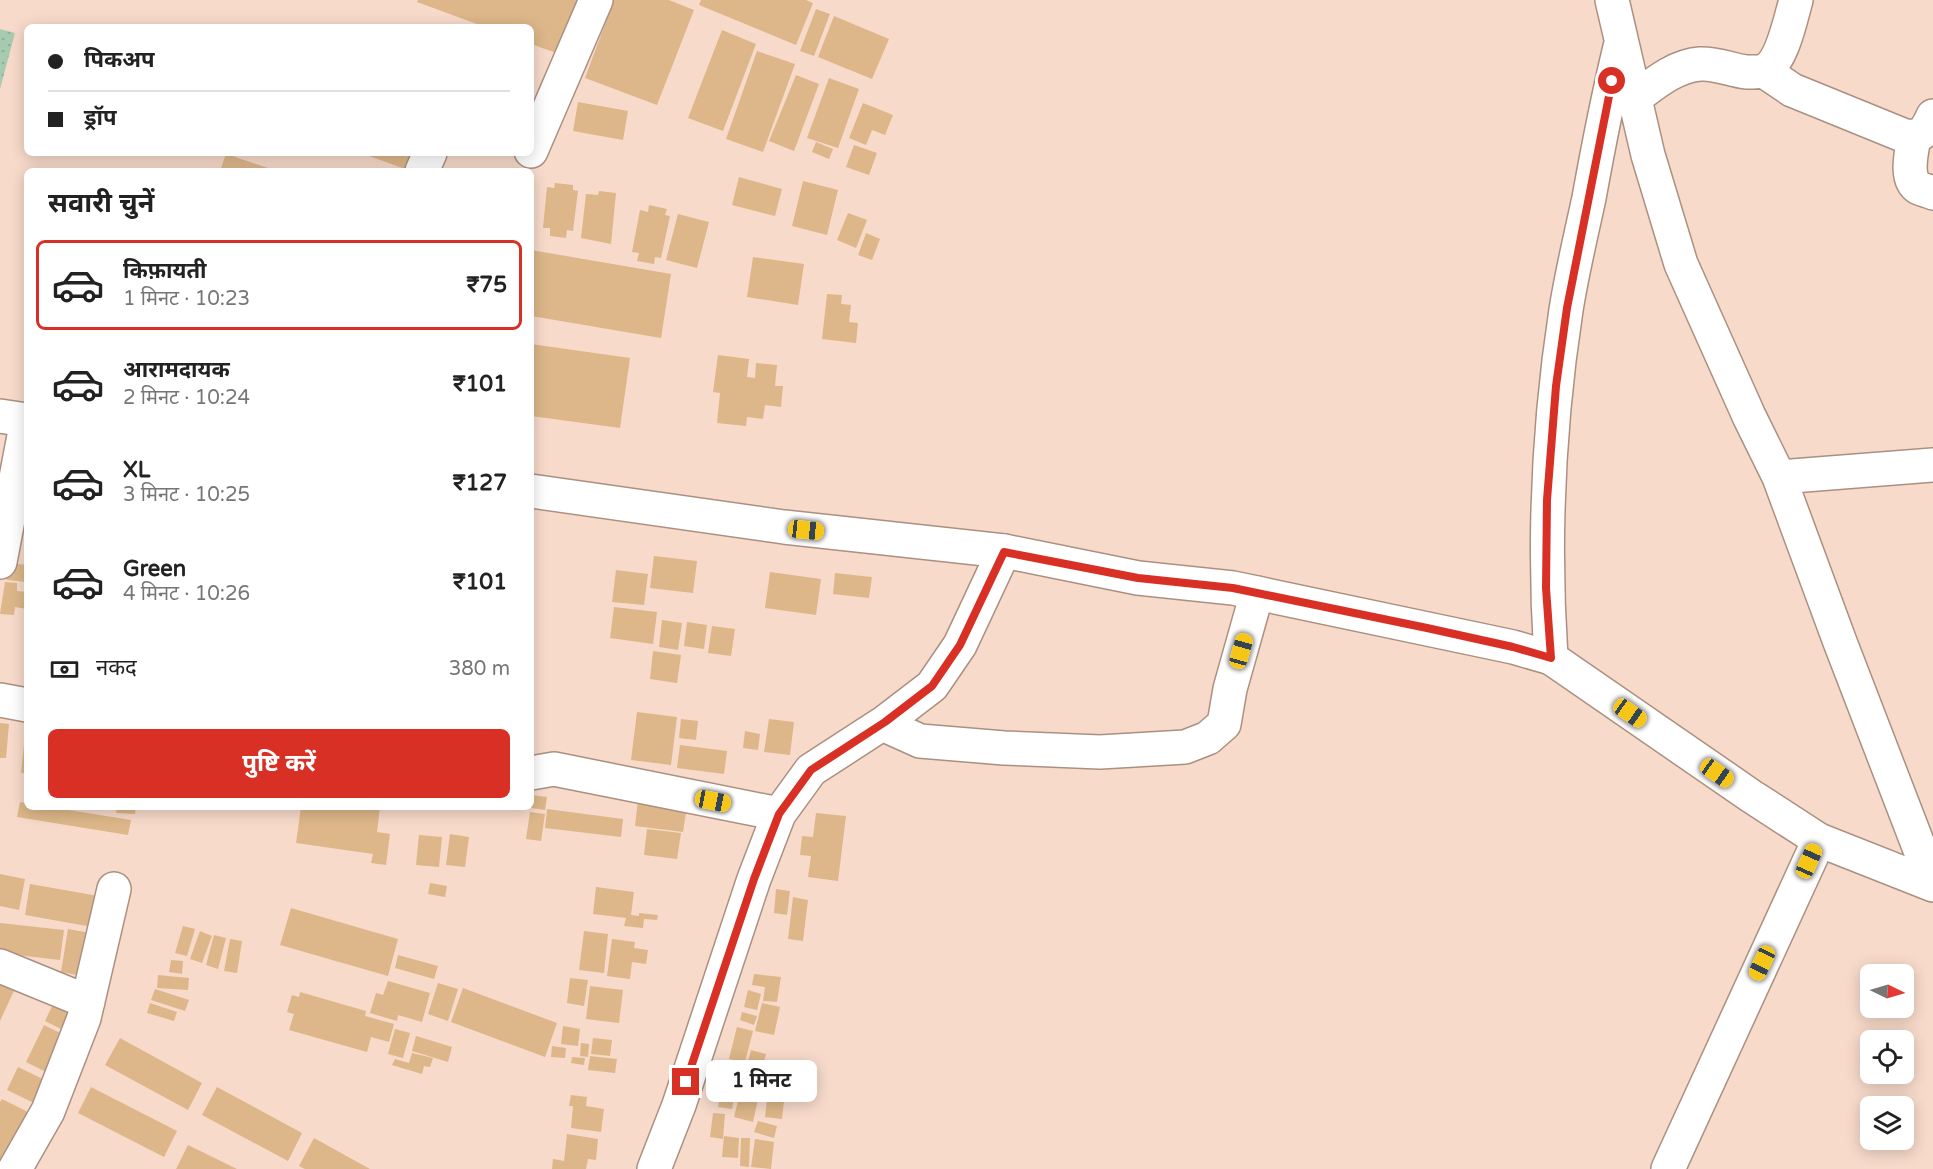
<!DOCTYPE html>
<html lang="hi">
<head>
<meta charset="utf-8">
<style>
  body { margin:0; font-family:"Varela Round","Noto Sans Devanagari",sans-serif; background:#f6f6f6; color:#222; height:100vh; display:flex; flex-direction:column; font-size:22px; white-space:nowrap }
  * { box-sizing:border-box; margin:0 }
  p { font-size:20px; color:#767676 }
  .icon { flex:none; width:33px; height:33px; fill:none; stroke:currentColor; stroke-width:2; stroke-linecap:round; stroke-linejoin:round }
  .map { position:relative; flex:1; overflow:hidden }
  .drawer { position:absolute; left:24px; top:168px; width:510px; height:642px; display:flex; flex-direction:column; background:#fff; border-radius:9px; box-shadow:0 3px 15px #0003 }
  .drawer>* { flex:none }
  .banner { position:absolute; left:24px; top:24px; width:510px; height:132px; border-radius:9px; box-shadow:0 3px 15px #0003; display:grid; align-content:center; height:132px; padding:0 24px; background:#fff }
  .needle { width:39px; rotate:95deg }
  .controls { position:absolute; left:1860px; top:964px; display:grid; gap:12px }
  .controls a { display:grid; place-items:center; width:54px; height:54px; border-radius:9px; background:#fff; box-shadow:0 3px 15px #0003; font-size:30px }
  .end { position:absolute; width:27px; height:27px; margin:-14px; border:8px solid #d93025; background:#fff; box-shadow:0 0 0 3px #fff }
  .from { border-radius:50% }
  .bubble { position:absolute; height:42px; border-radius:9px; background:#fff; box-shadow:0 3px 15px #0003; font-size:20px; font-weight:700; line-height:42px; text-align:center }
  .car { position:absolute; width:18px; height:36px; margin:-18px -9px; border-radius:8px; box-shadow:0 0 4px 2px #0007; background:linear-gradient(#f5c518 24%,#345 0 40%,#f5c518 0 76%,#345 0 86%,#f5c518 0) }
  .banner b { display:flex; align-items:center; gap:21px; height:57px; font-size:22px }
  .banner b+b { border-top:2px solid #e0e0e0 }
  .banner i { width:15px; height:15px; background:#222 }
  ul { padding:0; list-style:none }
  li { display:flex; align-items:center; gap:18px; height:90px; margin:0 12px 9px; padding:0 12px; border:3px solid transparent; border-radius:9px }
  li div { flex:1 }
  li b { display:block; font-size:22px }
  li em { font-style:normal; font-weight:700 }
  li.selected { border-color:#d93025 }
  li>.icon { width:54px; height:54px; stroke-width:1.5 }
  h2 { padding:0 24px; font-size:27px; line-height:72px }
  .pay { display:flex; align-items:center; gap:15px; height:66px; padding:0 24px; font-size:22px }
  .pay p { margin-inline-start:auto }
  .action { display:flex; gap:12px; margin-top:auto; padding:12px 24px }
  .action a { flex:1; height:69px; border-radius:9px; background:#d93025; color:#fff; font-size:24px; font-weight:700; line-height:69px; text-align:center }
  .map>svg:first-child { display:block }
  .grass { fill:url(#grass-dots) }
  .building { fill:#ddb789 }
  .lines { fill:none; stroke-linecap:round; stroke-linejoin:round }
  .minor-casing { stroke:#ab9081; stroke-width:36 }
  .major-casing { stroke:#ab9081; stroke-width:36 }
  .minor { stroke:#fff; stroke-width:33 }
  .major { stroke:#fff; stroke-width:33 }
  .route { stroke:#d93025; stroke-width:8 }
</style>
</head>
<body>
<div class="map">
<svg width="1933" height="1169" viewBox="0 0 1933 1169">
  <defs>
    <pattern id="grass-dots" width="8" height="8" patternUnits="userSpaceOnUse" patternTransform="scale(1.5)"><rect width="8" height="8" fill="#a7cbb1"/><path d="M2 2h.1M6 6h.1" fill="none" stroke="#90ae98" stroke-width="1.8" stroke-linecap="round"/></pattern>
  </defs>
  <rect width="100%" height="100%" fill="#f7daca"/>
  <!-- grass -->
  <path class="grass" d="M0,29L15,33L0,89Z"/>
  <!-- building -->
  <path class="building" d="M418,0H576L582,2L562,55L531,44V27H485L417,2Z
    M614,0H669L694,10L657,105L585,78Z
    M701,0H806L813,3L796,45L699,5Z
    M816,9L830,14L814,56L800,51Z
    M834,16L889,39L872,79L818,57Z
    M722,30L756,44L723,131L688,118Z
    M757,51L795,64L763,152L726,139Z
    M796,75L819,84L794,151L769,141Z
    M829,78L859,89L838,148L807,138Z
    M578,102L628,111L623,140L573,131Z
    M863,103L893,115L885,135L872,130L866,145L849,138Z
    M816,142L833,149L829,159L812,152Z
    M854,145L877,153L869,175L846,167Z
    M361,153H411L405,169Z
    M226,154L277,171H220Z
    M739,177L782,189L775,216L732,205Z
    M803,181L838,190L827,235L792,226Z
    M555,183L573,185V190L578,191L573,231L567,230L566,238L550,236V228H543L547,187L554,188Z
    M599,191L616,193L611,244L581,238L586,194L598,195Z
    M649,205L667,209L665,215L670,216L661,258L655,257L654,264L637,261L639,253L632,252L640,210L648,212Z
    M848,213L867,220L856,248L837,240Z
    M678,214L709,222L697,268L666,260Z
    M866,233L880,239L872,260L858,255Z
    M531,250L671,274L661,338L531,316Z
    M753,257L804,264L798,305L747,297Z
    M827,294L842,295L841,304L851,305L849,322L858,323L856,343L822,339Z
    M531,344L630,358L620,428L531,416Z
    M718,355L749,359L747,377L755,378L756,363L777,365L775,386H783L781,407L765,405L763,419L747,417L746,426L717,423L720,393L713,392Z
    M654,556L697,561L693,593L650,588Z
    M9,563L27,565V582L7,580Z
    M616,570L648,574L644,605L612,602Z
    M770,572L821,579L816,615L765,608Z
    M835,573L872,577L869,598L833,594Z
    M5,582L17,583V591L27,592V609L15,607L14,615L0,614Z
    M614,607L657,612L653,644L610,638Z
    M662,620L682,623L678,650L659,647Z
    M687,622L707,625L704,649L684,646Z
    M712,626L735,629L731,656L708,653Z
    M653,651L681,655L677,683L650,679Z
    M637,712L677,717L671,765L631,760Z
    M681,719L698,721L696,740L679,738Z
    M769,719L794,722L790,755L764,752Z
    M0,723L9,724L6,758H0Z
    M745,731L760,734L758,750L743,748Z
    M25,735L27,736V773H21Z
    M680,745L727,751L724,774L677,768Z
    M531,795L547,797L545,810L531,808Z
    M638,800L687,806L683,832L635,826Z
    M20,802L27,803V807H50L131,820L128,835L17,817Z
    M117,807H136L135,814L116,813Z
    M301,807H380L377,832L390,834L386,865L371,863L373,854L296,843Z
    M547,809L623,819L621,837L545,828Z
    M530,812L545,814L541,841L526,839Z
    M816,813L846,816L838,881L808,877L811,856L800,855L802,836L813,837Z
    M647,829L681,833L677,859L644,855Z
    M450,834L469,837L465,867L446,865Z
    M419,835L442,837L439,867L416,865Z
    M0,874L25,879L19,910L0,906Z
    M430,883L447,886L445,897L428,894Z
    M30,884L104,897L98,928L25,915Z
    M596,887L634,892L631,915L639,916V913L658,915L657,920L644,919L643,928L624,926L626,918L593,914Z
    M776,889L790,891L787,915L774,913Z
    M793,897L808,900L803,941L788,939Z
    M291,908L398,939L388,976L280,945Z
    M0,923L64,930L60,960L0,953Z
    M183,926L195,929L187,956L175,953Z
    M68,929L96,934L88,977L61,972Z
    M200,931L212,936L202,963L190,959Z
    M584,931L608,934L604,973L579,970Z
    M214,935L226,938L218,969L206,965Z
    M230,939L242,941L237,973L224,971Z
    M612,939L635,942L634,948L648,950L646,964L632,962L630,979L607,976Z
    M398,955L438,966L434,979L395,968Z
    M171,960L183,961L182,974L169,972Z
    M0,971L19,980L0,1021Z
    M754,974L781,977L777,1002L763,1001L765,987L752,985Z
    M158,975L189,978L188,990L157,988Z
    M570,978L588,980L584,1006L567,1003Z
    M388,981L430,993L422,1022L398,1015L397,1021L370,1013L376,993L383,995Z
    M438,983L458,989L448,1021L428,1014Z
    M590,986L623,990L619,1023L586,1019Z
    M463,988L557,1023L545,1057L451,1022Z
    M155,989L189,1000L185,1011L151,1000Z
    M748,990L761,994L757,1010L744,1007Z
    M300,992L366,1011L365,1016L394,1024L389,1042L371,1037L367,1052L289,1030L294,1014L287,1012L292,995L299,997Z
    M55,1000L77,1011L67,1032L45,1021Z
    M150,1003L177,1012L174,1021L147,1013Z
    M762,1003L780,1007L774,1035L755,1031Z
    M742,1012L757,1016L754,1025L740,1020Z
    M44,1025L64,1035L46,1072L26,1062Z
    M563,1026L580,1029L578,1046L561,1044Z
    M737,1027L753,1031L745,1062L729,1059Z
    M395,1029L410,1033L403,1058L388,1054Z
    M416,1036L452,1047L448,1062L412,1051Z
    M120,1038L202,1083L188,1110L105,1065Z
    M593,1038L612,1040L610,1056L591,1054Z
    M581,1043L589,1044L588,1057L580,1056Z
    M552,1046L566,1048L565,1058L551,1057Z
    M751,1050L766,1054L758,1084L743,1079Z
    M412,1053L433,1058L430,1067L424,1066L422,1074L392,1065L395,1059L409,1063Z
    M590,1056L617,1059L615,1073L588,1070Z
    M572,1057L585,1058L584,1065L571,1063Z
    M18,1067L45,1080L34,1103L7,1090Z
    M724,1076L738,1078L732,1109L718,1107Z
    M742,1085L760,1090L753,1122L734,1117Z
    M91,1087L177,1131L164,1157L78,1113Z
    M217,1087L302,1133L288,1161L202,1115Z
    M571,1095L587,1097L586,1106L604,1109L601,1132L571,1128L573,1106H569Z
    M2,1099L28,1112L0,1169V1102Z
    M767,1099L784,1101L782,1119L765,1117Z
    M713,1113L725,1114L723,1139L710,1137Z
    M758,1121L777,1126L774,1138L754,1132Z
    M567,1134L598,1139L596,1160L588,1159L586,1169H552L553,1159L564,1161Z
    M724,1136L739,1138L738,1158L722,1157Z
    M314,1138L370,1169H305L299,1166Z
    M741,1138H750L749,1167L740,1166Z
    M755,1139L774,1142L771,1169L751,1167Z
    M188,1145L237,1169H176Z"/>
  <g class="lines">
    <!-- minor casing -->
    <g class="minor-casing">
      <path id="minor" d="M1612,0L1648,155L1681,264L1749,416L1779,477L1840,642L1929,873L1933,878
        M1764,71L1792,90L1905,136C1922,138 1926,131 1933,116
        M1635,98C1655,83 1675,66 1700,64C1716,63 1731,70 1746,72C1751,72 1760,72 1764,71C1782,63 1791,17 1796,0
        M1914,137C1912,151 1904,179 1919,188C1923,190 1929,191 1933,193
        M531,151L596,0
        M422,171L430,153
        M1779,477L1933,465
        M0,562L27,420
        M1551,658C1543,539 1548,427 1566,310C1572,272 1581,235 1589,198C1598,148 1608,97 1620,47
        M0,700L27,705
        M885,722L889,727L920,741L1004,748L1100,752L1185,747L1208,738L1224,724L1230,689L1257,593
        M531,773L554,769L779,814
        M0,966L88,1002
        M15,1169L48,1111L84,1018L114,889
        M654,1169L679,1105L754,879L779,814L811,770L885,722L932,686L960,645L1004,551
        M1668,1169L1819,840"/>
    </g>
    <!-- major casing -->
    <g class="major-casing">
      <path id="major" d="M0,416L27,420
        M531,491L784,527L1004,551L1138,578L1233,588L1513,647L1551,658L1751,796L1819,840L1933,885"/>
    </g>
    <!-- minor -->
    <use href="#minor" class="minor"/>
    <!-- major -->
    <use href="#major" class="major"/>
  </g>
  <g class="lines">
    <!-- route -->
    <path class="route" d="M686,1082L754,879L779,814L811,770L885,722L932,686L960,645L1004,552L1138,578L1233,588L1427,628L1513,647L1551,658L1546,588L1547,500L1556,386L1567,308L1612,81"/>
  </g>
</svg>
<div class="controls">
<a><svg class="needle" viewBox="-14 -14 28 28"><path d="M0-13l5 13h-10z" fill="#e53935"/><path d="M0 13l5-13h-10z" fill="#767676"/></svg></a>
<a><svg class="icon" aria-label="locate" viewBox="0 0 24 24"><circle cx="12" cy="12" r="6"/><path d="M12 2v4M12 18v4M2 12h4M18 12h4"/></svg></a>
<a><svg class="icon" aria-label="layers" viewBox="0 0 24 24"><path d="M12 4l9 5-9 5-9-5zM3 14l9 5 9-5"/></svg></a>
</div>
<i class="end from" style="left:1612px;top:81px"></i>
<i class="end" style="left:686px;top:1082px"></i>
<div class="bubble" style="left:706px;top:1060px;width:111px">1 मिनट</div>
<i class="car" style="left:806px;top:530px;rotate:96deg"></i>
<i class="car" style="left:1241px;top:651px;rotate:16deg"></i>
<i class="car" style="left:1630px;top:713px;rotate:125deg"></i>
<i class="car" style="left:1717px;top:773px;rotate:125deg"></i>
<i class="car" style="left:713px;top:801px;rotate:101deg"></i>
<i class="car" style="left:1809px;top:861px;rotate:24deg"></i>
<i class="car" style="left:1762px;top:963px;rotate:205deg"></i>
<div class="banner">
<b><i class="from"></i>पिकअप</b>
<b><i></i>ड्रॉप</b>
</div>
<section class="drawer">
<h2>सवारी चुनें</h2>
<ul>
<li class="selected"><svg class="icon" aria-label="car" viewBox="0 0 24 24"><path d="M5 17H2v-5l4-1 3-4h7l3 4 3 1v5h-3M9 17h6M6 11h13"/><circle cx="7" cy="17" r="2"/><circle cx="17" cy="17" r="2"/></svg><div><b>किफ़ायती</b><p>1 मिनट · 10:23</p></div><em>₹75</em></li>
<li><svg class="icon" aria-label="car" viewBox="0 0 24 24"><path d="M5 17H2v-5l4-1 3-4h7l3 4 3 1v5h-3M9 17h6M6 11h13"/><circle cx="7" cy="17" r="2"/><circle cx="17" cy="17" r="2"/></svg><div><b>आरामदायक</b><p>2 मिनट · 10:24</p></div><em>₹101</em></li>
<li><svg class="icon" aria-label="car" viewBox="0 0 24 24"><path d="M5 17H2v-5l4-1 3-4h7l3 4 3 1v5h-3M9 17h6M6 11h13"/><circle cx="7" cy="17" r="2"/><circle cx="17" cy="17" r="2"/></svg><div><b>XL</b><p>3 मिनट · 10:25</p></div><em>₹127</em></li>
<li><svg class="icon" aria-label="car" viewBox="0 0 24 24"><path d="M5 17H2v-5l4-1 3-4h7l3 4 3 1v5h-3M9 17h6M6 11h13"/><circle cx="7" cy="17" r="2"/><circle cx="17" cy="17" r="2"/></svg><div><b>Green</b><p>4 मिनट · 10:26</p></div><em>₹101</em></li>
</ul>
<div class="pay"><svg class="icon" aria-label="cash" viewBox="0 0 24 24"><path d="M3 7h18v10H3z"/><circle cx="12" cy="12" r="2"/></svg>नकद<p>380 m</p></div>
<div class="action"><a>पुष्टि करें</a></div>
</section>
</div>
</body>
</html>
